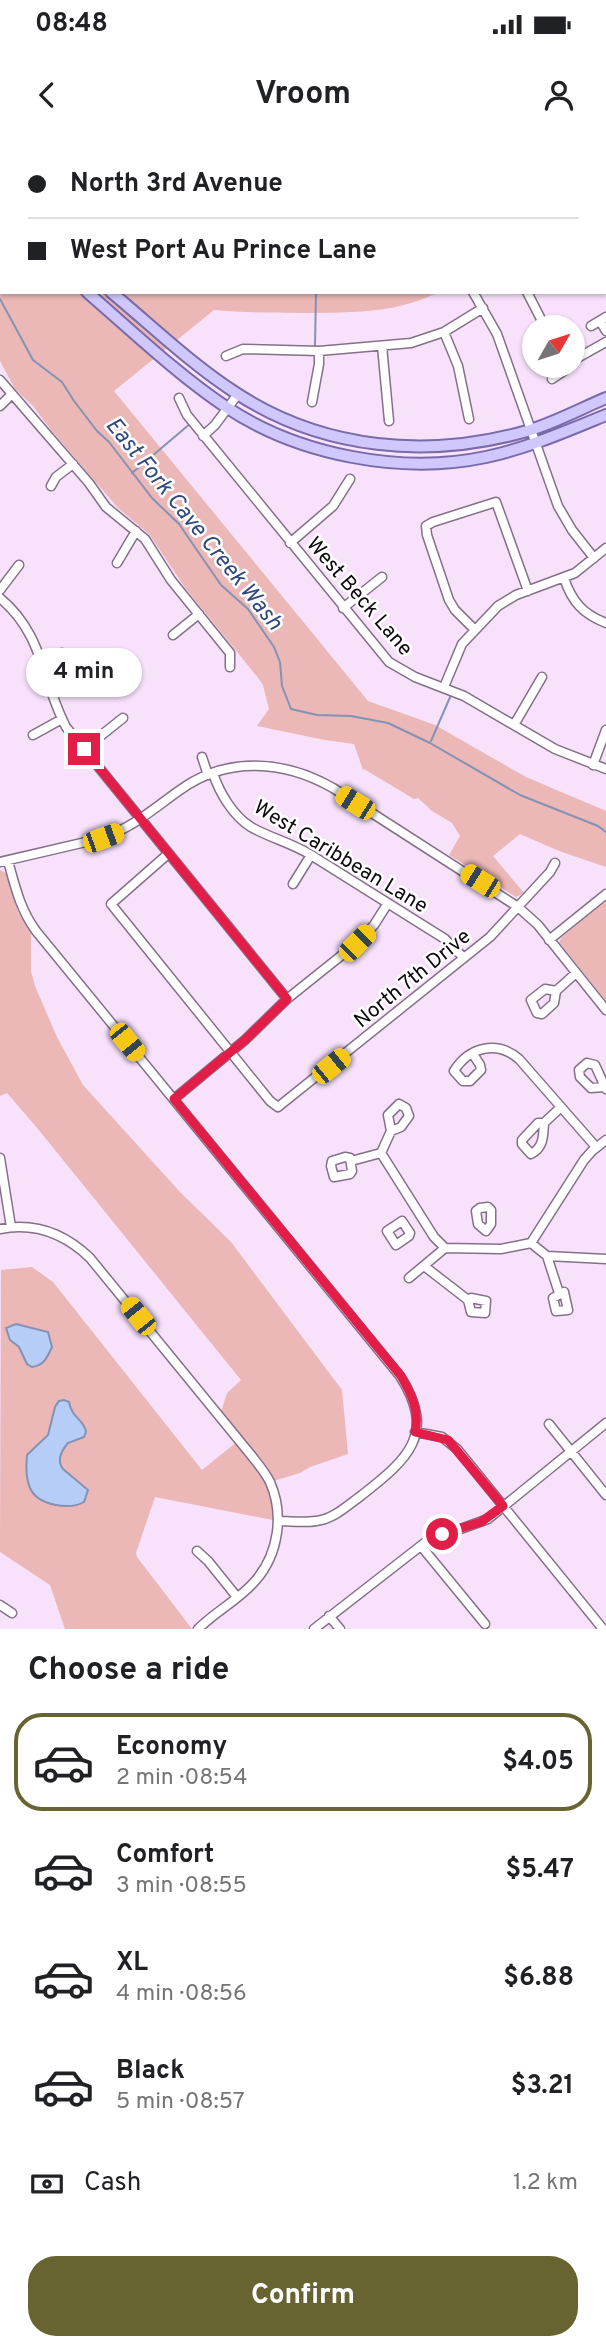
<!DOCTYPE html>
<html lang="en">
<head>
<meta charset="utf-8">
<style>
  body { margin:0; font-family:Overpass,sans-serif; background:#f6f6f6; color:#202124; height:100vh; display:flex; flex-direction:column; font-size:26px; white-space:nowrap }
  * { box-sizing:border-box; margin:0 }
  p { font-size:23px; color:#757577 }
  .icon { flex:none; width:38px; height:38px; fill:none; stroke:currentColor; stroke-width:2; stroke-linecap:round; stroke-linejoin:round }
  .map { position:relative; height:1489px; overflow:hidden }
  .drawer { display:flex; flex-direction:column; background:#fff; flex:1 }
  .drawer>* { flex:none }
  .banner { position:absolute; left:0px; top:0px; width:607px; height:154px; box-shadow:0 2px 5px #0004; display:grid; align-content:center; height:154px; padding:0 28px; background:#fff }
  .needle { width:46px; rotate:51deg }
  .buttons { position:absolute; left:522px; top:175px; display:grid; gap:14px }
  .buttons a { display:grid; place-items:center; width:63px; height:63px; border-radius:50%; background:#fff; box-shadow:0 2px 5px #0004; font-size:35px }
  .end { position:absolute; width:32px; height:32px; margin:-16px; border:9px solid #e11d48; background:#fff; box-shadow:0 0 0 4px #fff }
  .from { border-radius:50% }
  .bubble { position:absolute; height:49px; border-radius:24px; background:#fff; box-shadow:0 2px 5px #0004; font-size:23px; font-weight:700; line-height:49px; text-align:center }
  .car { position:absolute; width:21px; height:42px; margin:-21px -10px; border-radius:9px; box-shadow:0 0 5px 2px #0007; background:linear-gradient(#f5c518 24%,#345 0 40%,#f5c518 0 76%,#345 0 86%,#f5c518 0) }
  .banner b { display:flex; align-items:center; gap:24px; height:66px; font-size:26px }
  .banner b+b { border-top:2px solid #e0e0e0 }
  .banner i { width:18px; height:18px; background:#202124 }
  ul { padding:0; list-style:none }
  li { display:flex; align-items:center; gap:21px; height:98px; margin:0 14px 10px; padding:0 14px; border:4px solid transparent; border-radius:28px }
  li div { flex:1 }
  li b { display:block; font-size:26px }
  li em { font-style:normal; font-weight:700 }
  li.on { border-color:#686431 }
  li>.icon { width:63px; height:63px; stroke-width:1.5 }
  h2 { padding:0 28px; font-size:32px; line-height:84px }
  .pay { display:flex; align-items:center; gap:18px; height:77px; padding:0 28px; font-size:26px }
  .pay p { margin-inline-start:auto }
  .primary-button { display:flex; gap:14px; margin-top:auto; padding:14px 28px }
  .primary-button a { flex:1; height:80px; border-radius:28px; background:#686431; color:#fff; font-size:28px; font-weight:700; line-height:80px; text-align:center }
  .status { display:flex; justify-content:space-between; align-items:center; height:49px; padding:0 35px; background:#fff; direction:ltr }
  .status svg { height:19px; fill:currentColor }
  header { display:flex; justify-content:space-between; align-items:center; height:91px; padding:0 28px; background:#fff; font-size:32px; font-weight:700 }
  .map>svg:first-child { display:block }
  .green { fill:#ebb7b7 }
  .water { fill:#b6cdf8; stroke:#8492b3; stroke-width:2 }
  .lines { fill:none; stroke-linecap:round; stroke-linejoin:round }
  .stream { stroke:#8492b3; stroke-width:2 }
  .minor-casing { stroke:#847088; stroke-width:11 }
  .major-casing { stroke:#786ba8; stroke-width:14 }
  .minor { stroke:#fff; stroke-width:8 }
  .major { stroke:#d0c7fc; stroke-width:10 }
  .route { stroke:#e11d48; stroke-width:9 }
  .labels { text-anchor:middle; stroke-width:5; stroke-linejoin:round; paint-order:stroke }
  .street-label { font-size:21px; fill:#0f0811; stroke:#fff }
  .water-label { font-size:23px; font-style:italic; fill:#2f497e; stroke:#fff }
</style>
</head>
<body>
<div class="status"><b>08:48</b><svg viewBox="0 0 49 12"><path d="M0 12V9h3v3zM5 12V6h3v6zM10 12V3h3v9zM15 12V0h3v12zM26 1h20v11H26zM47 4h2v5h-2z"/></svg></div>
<header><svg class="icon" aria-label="back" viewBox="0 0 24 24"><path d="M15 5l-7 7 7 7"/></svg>Vroom<svg class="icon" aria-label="person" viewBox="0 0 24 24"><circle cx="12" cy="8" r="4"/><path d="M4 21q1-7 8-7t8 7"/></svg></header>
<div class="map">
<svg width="606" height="1489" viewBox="0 0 606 1489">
  <rect width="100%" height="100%" fill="#f7e1fb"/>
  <!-- green -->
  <path class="green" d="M354,0H606V14V2H355Z
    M0,53L2,54V152H439C399,172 361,172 317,173C282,173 249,173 214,170L114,251L368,561L435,585L526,637L606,671V727L559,711L520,694L493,716L524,753L516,757L449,715L460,696L452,683L432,671L418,658L414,659L364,629L363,630L354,604L325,600L257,586L269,569L263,545L259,539L186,449L149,394L118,368L51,290L33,266L15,249L0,221Z
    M0,730L6,733L18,772L31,793V831L35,846L57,897L83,945L180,1052L231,1102L342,1250L348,1314L310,1327L300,1333L270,1342L278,1381L155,1357L136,1413L137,1417L192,1489H65L50,1445L0,1412L1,1130L32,1127L53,1142L202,1330L238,1301L217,1274L222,1269L227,1253L241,1240L38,989L7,953L0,956Z
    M606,760V861L559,802L562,797Z"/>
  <!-- water -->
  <path class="water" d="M16,1184L48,1192L52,1207C47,1218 44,1225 32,1227L27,1224L19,1207L10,1200L6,1188Z
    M64,1260L69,1262C72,1279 84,1279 86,1292L84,1297L68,1303C62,1310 56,1320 63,1329L88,1350L84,1362C70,1370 38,1366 30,1348C26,1339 26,1325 27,1315L48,1295L55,1267L59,1261Z"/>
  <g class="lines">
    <!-- stream -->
    <path class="stream" d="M0,159L33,220L62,242L74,261L97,291L109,302L152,358L179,384L221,445L248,469L274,507L280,522L282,546L291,569L317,575L351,576L388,583L430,603L520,655L598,686L606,692
      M315,206L316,152
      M132,333L191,283
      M431,601L451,555"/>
    <!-- minor casing -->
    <g class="minor-casing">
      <path id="minor" d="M7,0V2
        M168,0L175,2
        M249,0L250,2
        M348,0L350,2
        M389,0L390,2
        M190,2L195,0
        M415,2L417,0
        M0,25H2
        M606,78V77
        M606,89V90
        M473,152L497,194L558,366L572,390L594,418
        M527,152L545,187
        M600,181L606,191
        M591,186L606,177
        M444,192L458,226L469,279
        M382,206L389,281
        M226,216L243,209L319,211L411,203L444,192L483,168
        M572,221L606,202
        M552,239L564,231L565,226
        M0,240L89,343L106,367L145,399L171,440L230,513V527
        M179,258L187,275L389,522L415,537L464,556L555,609L606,629
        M312,262L319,224V211
        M0,266L12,254
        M203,296L215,285L238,254
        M51,346L56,337L73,324
        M290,403L333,366L350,339
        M117,423L136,391
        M564,438C572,462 583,474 606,483
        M0,450L19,425
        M0,458C44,495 41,539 66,587L287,859
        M343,468L382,437
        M474,489L455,470L449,460L427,395L426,386L433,382L496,362L528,451
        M173,495L199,474
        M41,520L62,513
        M444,547L462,504L498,466L516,455L575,433L606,408
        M514,585L542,537
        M33,595L62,579
        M84,609L123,578
        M202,617L208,635
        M593,625L606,590
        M213,633C219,652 233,676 251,687C270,698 292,703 311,715L445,799L464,818
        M168,714L111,764L270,961L278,967L490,797L550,732L555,723
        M8,721C15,746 20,769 36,791L400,1236C437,1294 408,1319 362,1355C348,1365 334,1379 316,1381C304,1383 290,1381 278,1381
        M0,722L103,698C135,686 153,669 180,650C227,616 284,620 333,648L518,767L538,785L606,870
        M293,744L311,715
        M549,800L606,754
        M556,851L545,849L531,860L537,873L542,874L554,863L556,851L576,833
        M473,914L480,925L481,930L470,941H463L454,931C469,907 497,900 519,919L596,1007
        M604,947L591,948L580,937L579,930L587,923L595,925L606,949
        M174,959L245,900L287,859L357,803L374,785L388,763
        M399,964L406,968L409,976L401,987L391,991L388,975Z
        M538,983H544C543,996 544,1007 531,1014L522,1004V1000Z
        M544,983L561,967
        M391,991L381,1013L434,1097L445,1108
        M345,1017L350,1018L352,1031L350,1034L334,1037L331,1026L332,1021Z
        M0,1018L11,1087
        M351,1021L381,1013
        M488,1067L491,1070V1084L486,1091L478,1084L476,1071L480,1068Z
        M402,1081L410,1093L409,1096L396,1105L387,1091Z
        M0,1089C36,1082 65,1094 90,1118L251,1315C258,1324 265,1332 270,1342C284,1374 279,1413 256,1440C240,1459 216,1471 198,1489
        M531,1103L547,1116L606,1119
        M547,1116L559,1153
        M424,1126L468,1160L471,1158L486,1161L485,1173L471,1172L468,1160
        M409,1138L445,1108L501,1109L531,1103L584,1020L592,1011L606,1000
        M564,1152L568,1170L556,1171L553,1158Z
        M549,1284L606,1355
        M415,1292L442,1297L457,1309L603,1489
        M421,1406L485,1484
        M197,1411L208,1421L237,1457
        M0,1465L12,1473
        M329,1476L340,1489
        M314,1489L427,1401L488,1379L606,1283"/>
    </g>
    <!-- major casing -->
    <g class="major-casing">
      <path id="major" d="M0,59L2,60
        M0,79L2,81
        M87,152C132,191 177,234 226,267C298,315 401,335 486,317C528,308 567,291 606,275
        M111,152C152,186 191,224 236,253C323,310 429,319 527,291C554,283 580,269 606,258"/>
    </g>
    <!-- minor -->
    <use href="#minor" class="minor"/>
    <!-- major -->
    <use href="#major" class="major"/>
  </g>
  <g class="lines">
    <!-- route -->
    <path class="route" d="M84,609L287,859L245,900L174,959L401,1236C411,1253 420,1271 415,1292L448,1300L503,1366L481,1382L442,1394"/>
  </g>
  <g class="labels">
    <!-- street labels -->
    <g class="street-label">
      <text transform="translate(360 456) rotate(49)" y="7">West Beck Lane</text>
      <text transform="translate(341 716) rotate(31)" y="7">West Caribbean Lane</text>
      <text transform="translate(412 838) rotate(-39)" y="7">North 7th Drive</text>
    </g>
    <!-- water labels -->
    <g class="water-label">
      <text transform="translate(195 383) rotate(51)" y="8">East Fork Cave Creek Wash</text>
    </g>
  </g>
</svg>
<div class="buttons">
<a><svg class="needle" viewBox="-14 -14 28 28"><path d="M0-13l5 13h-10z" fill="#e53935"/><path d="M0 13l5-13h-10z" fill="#757577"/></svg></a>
</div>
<i class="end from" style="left:442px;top:1394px"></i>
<i class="end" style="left:84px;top:609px"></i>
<div class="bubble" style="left:26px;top:508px;width:116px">4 min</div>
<i class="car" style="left:355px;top:663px;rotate:302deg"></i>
<i class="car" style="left:103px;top:698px;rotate:70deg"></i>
<i class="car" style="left:480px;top:741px;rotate:302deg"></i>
<i class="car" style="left:357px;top:803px;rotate:45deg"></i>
<i class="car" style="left:127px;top:902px;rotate:141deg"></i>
<i class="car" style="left:331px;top:926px;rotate:51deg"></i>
<i class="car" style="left:138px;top:1176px;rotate:321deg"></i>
<div class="banner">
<b><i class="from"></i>North 3rd Avenue</b>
<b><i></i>West Port Au Prince Lane</b>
</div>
</div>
<section class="drawer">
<h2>Choose a ride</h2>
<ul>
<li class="on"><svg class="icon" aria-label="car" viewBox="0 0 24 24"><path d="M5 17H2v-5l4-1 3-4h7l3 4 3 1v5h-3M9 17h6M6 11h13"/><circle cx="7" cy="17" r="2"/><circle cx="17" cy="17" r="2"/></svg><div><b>Economy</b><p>2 min · 08:54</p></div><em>$4.05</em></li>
<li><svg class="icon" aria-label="car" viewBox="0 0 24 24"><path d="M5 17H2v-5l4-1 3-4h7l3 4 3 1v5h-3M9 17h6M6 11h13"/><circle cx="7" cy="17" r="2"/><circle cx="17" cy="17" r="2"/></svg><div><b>Comfort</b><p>3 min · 08:55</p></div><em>$5.47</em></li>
<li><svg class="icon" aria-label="car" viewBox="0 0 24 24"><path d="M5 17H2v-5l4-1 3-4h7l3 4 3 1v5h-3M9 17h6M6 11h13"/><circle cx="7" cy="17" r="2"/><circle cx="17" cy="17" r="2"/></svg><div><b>XL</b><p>4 min · 08:56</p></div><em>$6.88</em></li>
<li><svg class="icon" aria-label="car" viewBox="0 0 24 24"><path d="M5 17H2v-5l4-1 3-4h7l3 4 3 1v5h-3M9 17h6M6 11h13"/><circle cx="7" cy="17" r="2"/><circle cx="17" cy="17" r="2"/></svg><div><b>Black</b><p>5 min · 08:57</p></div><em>$3.21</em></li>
</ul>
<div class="pay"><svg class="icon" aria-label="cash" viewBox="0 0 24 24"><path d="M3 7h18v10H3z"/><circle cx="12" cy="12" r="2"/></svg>Cash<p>1.2 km</p></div>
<div class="primary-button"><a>Confirm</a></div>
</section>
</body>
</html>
